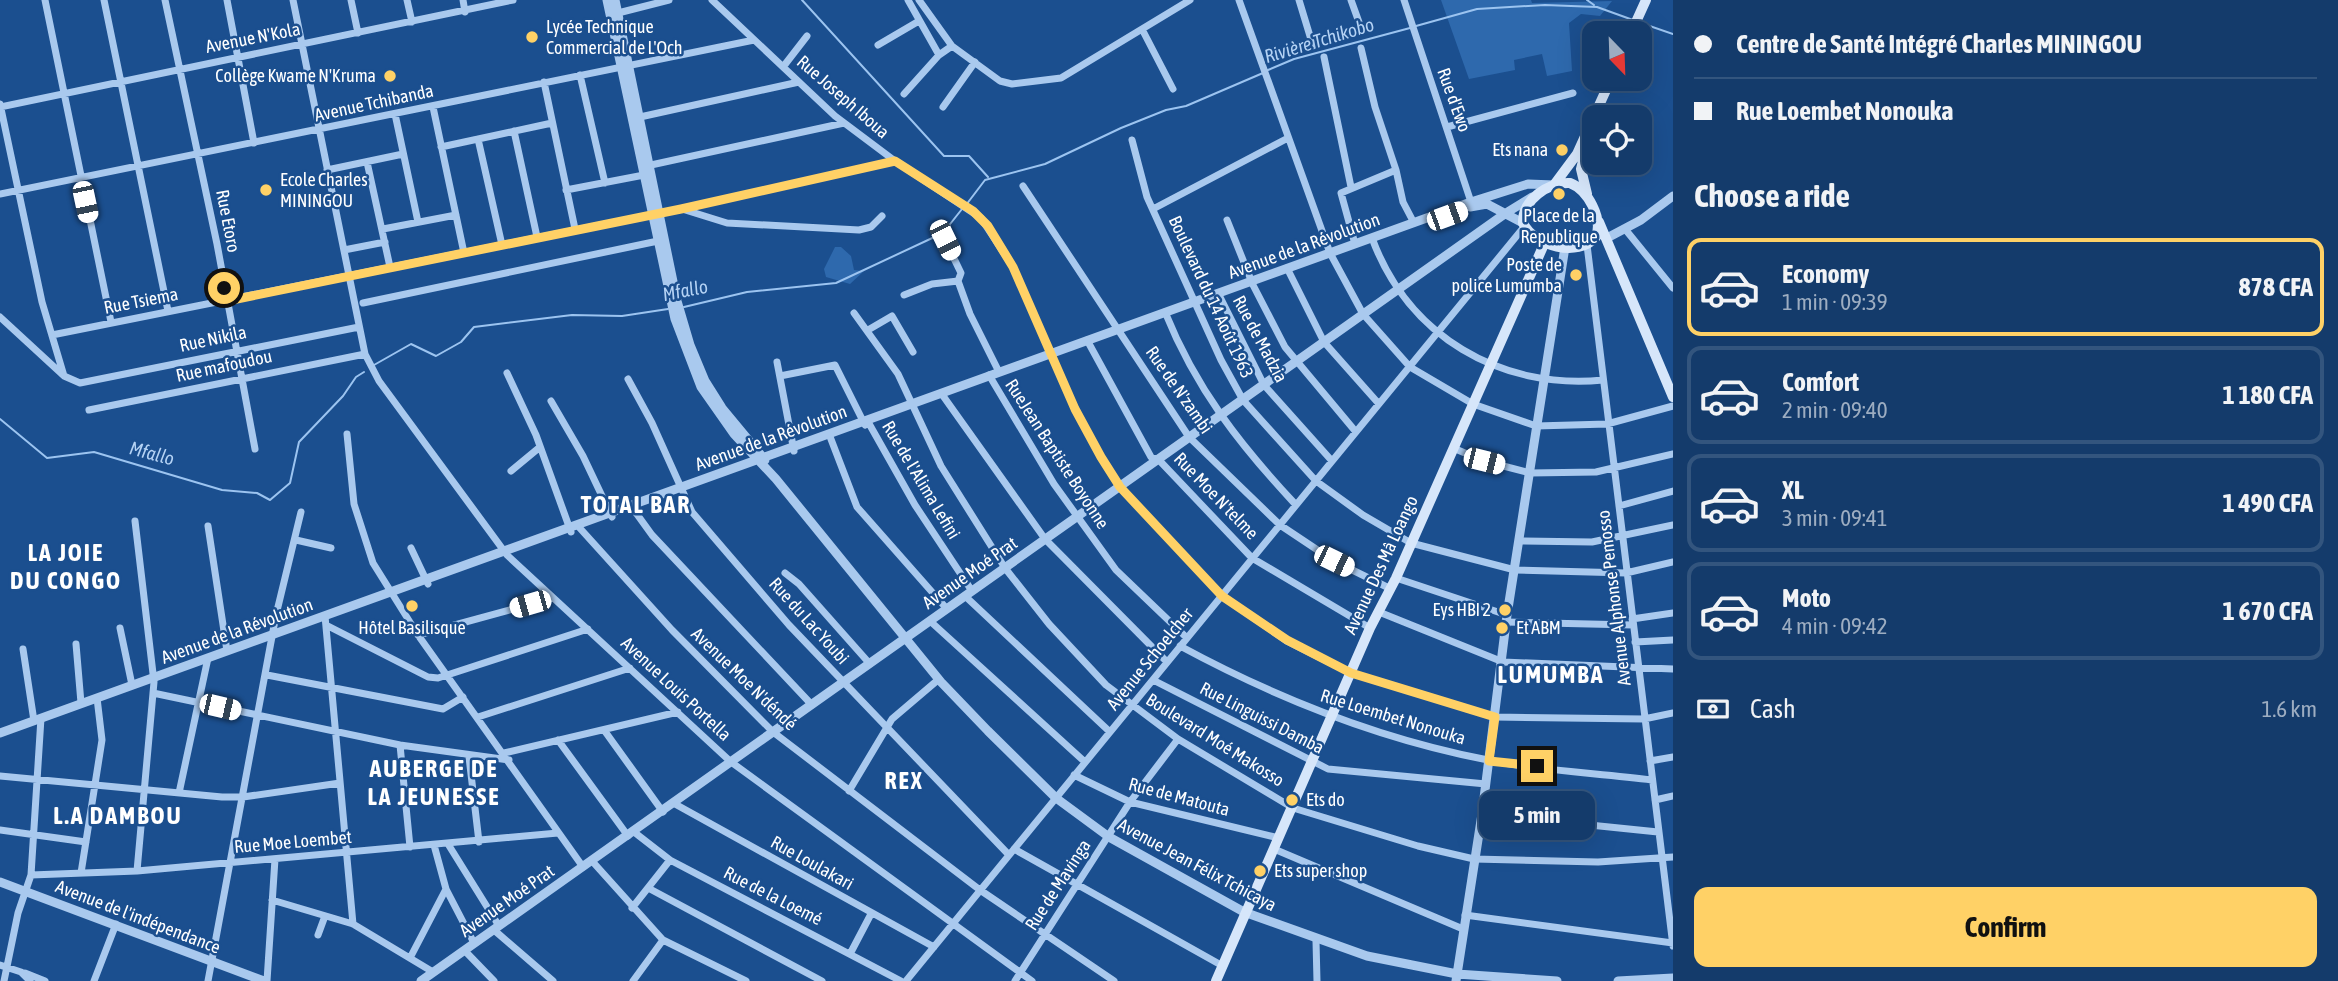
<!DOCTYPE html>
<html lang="en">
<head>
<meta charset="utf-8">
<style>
  body { margin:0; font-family:"Asap Condensed",sans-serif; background:#1d4271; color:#f1f3f6; height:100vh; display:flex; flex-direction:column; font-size:26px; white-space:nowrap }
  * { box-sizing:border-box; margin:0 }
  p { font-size:23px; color:#9dadc1 }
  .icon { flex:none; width:38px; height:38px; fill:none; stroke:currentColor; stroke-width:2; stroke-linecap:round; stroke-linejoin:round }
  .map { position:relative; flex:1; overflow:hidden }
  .panel { display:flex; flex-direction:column; background:#143b6b; width:665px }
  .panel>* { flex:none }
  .guide { display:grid; align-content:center; height:154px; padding:0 21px; background:#143b6b }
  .needle { width:46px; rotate:157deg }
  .fabs { position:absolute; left:1582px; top:21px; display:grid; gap:14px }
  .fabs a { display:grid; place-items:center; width:70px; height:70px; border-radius:14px; background:#143b6b; box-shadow:0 7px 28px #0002,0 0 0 2px #33557e; font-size:35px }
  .end { position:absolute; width:32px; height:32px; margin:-16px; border:9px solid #ffd166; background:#111; box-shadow:0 0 0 4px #111 }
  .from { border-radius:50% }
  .bubble { position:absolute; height:49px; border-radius:14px; background:#143b6b; box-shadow:0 7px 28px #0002,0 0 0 2px #33557e; font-size:23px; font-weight:700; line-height:49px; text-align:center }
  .car { position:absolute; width:21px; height:42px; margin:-21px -10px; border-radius:9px; box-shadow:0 0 5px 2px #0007; background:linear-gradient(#fff 24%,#345 0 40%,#fff 0 76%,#345 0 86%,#fff 0) }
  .guide b { display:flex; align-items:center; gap:24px; height:66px; font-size:26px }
  .guide b+b { border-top:2px solid #33557e }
  .guide i { width:18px; height:18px; background:#f1f3f6 }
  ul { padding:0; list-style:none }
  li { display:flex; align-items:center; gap:21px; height:98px; margin:0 14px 10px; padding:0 7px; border:4px solid #33557e; border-radius:14px }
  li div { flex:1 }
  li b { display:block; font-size:26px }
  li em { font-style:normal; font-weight:700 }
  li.active { border-color:#ffd166 }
  li>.icon { width:63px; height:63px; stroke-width:1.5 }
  h2 { padding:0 21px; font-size:32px; line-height:84px }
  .pay { display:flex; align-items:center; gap:18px; height:77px; padding:0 21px; font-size:26px }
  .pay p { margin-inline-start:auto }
  .button { display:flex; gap:14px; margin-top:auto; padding:14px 21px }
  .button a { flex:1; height:80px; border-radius:14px; background:#ffd166; color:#111; font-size:28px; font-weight:700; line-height:80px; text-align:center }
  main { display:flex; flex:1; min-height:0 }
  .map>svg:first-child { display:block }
  .green { fill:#2e69ad }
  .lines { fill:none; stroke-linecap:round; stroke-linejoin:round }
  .stream { stroke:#9cc4f0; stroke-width:2 }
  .minor { stroke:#a9c9ee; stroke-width:7 }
  .tertiary { stroke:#a9c9ee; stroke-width:9 }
  .secondary { stroke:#d6e6fa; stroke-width:10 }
  .route { stroke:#ffd166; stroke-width:9 }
  .poi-dot { fill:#ffd166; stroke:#1b4f8f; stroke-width:2.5 }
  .labels { text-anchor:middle; stroke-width:5; stroke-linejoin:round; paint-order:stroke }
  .poi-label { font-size:18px; fill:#fff; stroke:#1b4f8f; text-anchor:start }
  .street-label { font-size:18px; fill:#fff; stroke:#1b4f8f }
  .water-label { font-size:19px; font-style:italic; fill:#b5d3f5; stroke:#1b4f8f }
  .district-label { font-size:24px; font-weight:bold; letter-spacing:2px; fill:#fff; stroke:#1b4f8f }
</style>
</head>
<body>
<main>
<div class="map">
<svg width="1673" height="981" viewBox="0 0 1673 981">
  <rect width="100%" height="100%" fill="#1b4f8f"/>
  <!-- green -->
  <path class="green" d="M1441,0H1531L1532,3L1612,1L1600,16L1581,14L1569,23L1572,71L1547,76L1542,54L1514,60L1515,70L1469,79Z
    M835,247H841L851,256L854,270L864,271L850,284L826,277L824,269Z"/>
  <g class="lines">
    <!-- stream -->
    <path class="stream" d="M802,0L944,156H969L988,177
      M1587,0L1594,5
      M1641,23L1673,34
      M1416,26L1477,9L1545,5L1597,7L1633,20
      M1268,70L1294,59L1410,28
      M966,205L985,180L1045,164L1121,128L1166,110L1186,106L1263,73
      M684,307L747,292L836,283L943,233L962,209
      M374,365L411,344L436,356L461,342L474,327L572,315L622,316L668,309
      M0,419L47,458L94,452L222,490L257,493L270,500L290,483L299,442L343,396L356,377L364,372"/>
    <!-- minor -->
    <path class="minor" d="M45,0L111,322
      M104,0L168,311
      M165,0L217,244L255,449
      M227,0L254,143
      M293,0L365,354L379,381L507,555L731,762L1032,981
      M351,0L358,33
      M407,0L412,22
      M463,0L465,12
      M712,0L835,116L895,161L981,218L1013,267L1075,409L1101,457L1120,487L1222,596L1287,641L1351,673L1495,717L1644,719L1673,713
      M908,0L939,55
      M919,0L952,46L1000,81L1012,84L1061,78L1190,0
      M1239,0L1330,253L1363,314L1410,367L1473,404L1536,426L1607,424L1673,406
      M1299,0L1313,46
      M1351,0L1360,25
      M1404,0L1471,202
      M618,13L669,0
      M1143,31L1173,89
      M878,45L919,21
      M1361,48L1375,107L1396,170L1403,202L1414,223
      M1324,57L1351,187
      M783,67L807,36
      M580,75L605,183
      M544,82L575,229
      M904,94L939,55L952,46
      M0,104L42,302L64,376L80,383L359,327
      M0,107L513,0
      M433,107L464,253
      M943,107L975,62
      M395,114L418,222
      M640,117L799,82
      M1447,127L1573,93
      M514,131L537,237
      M478,139L502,245
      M1132,140L1147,197L1221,360L1243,400L1316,481L1363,515L1411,543L1515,570L1626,573L1673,562
      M441,147L552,123
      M367,162L390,267
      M651,165L844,123
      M327,170L403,154
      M1023,186L1189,437L1280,525L1334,561L1391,589
      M566,190L644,175
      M0,194L754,40
      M682,209L727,223L859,230L871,227L882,216
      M1153,209L1288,138
      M1227,220L1253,285L1285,347L1356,432
      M383,229L456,215
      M1625,229L1673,288
      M1372,238C1408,336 1500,390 1603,380
      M945,240L961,273L958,281L970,314L999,372
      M1355,244L1341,193L1396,170
      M1587,245L1673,946
      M344,250L385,242
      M1287,268L1324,342L1379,404
      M1218,293L1264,385L1332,461
      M904,295L932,284L958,281
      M363,303L658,241
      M1165,312C1196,389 1240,445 1296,505
      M854,313L898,374L941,466L1005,568L1049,624L1106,685L1178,739L1293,808L1418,846L1474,859L1598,862L1673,857
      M0,317L64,376
      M868,330L892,316L913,352
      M52,335L681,209L895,161
      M1087,340L1151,457L1158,459L1252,558L1370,628
      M777,362L794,451
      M507,373L536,435L571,532
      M989,375L1054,484L1116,570L1187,638
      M780,376L835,365L865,425
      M628,379L652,423L692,512L789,625L1009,855
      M941,393L1045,539L1167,662
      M551,401L583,456L612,517
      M89,410L365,354
      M867,420L915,505L972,591
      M347,434L354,504L373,563L418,635L583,867
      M829,434L857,507L947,609
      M1453,448L1484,461L1530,473L1596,472L1673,454
      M511,471L540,447
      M631,506L652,535L812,705
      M1619,506L1673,491
      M135,521L154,682L137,871
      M577,525L672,630L773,732L980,890L1114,981
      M208,526L227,651
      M296,540L331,548
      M1520,541L1592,542L1673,525
      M411,548L428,584
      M785,573L799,584L870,664
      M1396,578L1507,615
      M965,596L1110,732
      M1379,612L1503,662L1673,669
      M325,616L353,924
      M1632,619L1673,613
      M930,621L1085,762
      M1507,622L1633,625
      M326,625L428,677L438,678L588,629
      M120,628L132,685
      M418,635L553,598
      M1635,642L1673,640
      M76,644L81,703
      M1180,646C1278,699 1379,739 1488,760C1541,771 1598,773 1652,780
      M23,649L34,721
      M267,675L443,709L463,697
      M1153,680L1328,769L1486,784
      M153,693L400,745L509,760
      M478,717L630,668
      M604,730L663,812
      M558,740L628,836
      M400,745L410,847
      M504,753L678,712
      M469,757L479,842
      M1650,761L1673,757
      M1074,775L1130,802L1279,838
      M0,776L222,797H243L340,783
      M849,791L892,719L939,679
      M179,793L208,658
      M1655,800L1673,796
      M675,804L934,947
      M1482,814L1658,832
      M0,830L86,842
      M634,832L670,860L901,981
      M448,844L499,926
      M434,845L446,889L474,943
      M1014,849L1221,965
      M1274,849L1463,929
      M592,861L663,940L746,981
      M81,873L102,740L97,698
      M31,875L137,871L558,833
      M650,889L822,981
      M272,900L353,924L433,972
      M632,908L670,860
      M1465,915L1673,943
      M494,930L553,981
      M318,935L325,916
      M1316,941L1317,981
      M465,951L494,981
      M850,954L871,914
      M410,958L446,889
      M0,965L21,972L30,981
      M25,973L45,981
      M4,981L18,913L31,875L41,718
      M94,981L116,924
      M208,981L276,615L301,512
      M267,981L275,859
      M633,981L663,940
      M906,981L1524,227
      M1015,981L1130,802L1178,739"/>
    <!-- tertiary -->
    <path class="tertiary" d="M607,0L675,319L701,387L734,434L776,479L941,682L988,731L1056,798L1109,837L1244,912L1367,956L1457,974L1557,981
      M615,0L677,301L690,345L705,381L722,408L765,460
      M1470,207L1487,204L1523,223
      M1607,238L1641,220L1673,196
      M0,733L1471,202L1528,184L1554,185
      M0,882L264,981
      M421,981L1506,213L1532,197
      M1456,981L1482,814L1507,615L1565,247
      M1618,981L1673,978"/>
    <!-- secondary -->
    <path class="secondary" d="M1631,33L1646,0
      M1586,149L1581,169L1587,194
      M1570,183C1588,190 1603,218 1596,237C1578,258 1534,246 1523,223C1522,200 1548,182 1570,183Z
      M1554,185L1577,154L1611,79
      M1599,222L1673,397
      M1216,981L1370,628L1396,578L1545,242"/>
  </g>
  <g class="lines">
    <!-- route -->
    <path class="route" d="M224,288L227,301L681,209L895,161L973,211L988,226L1013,267L1075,409L1101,457L1120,487L1222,596L1287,640L1351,673L1495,717L1489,761L1537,766"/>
  </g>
  <!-- markers -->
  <g class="poi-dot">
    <circle cx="532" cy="37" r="7"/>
    <circle cx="390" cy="76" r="7"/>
    <circle cx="1562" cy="150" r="7"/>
    <circle cx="266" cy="190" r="7"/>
    <circle cx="1559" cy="194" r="7"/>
    <circle cx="1576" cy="275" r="7"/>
    <circle cx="412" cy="606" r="7"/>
    <circle cx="1505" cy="610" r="7"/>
    <circle cx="1502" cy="628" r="7"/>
    <circle cx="1292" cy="800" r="7"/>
    <circle cx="1260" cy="871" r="7"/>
  </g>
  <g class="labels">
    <!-- poi labels -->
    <g class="poi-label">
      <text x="546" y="33">Lycée Technique<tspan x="546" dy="21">Commercial de L'Och</tspan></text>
      <text x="376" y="82" text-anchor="end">Collège Kwame N'Kruma</text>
      <text x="1548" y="156" text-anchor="end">Ets nana</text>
      <text x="280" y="186">Ecole Charles<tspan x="280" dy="21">MININGOU</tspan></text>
      <text x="1559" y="222" text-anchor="middle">Place de la<tspan x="1559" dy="21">Republique</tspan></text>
      <text x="1562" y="271" text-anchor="end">Poste de<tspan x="1562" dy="21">police Lumumba</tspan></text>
      <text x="1491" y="616" text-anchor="end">Eys HBI 2</text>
      <text x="412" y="634" text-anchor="middle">Hôtel Basilisque</text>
      <text x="1516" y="634">Et ABM</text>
      <text x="1306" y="806">Ets do</text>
      <text x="1274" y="877">Ets super shop</text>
    </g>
    <!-- street labels -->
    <g class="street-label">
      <text transform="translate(253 38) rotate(-11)" y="6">Avenue N'Kola</text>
      <text transform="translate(843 97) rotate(41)" y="6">Rue Joseph Iboua</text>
      <text transform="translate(1454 100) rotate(70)" y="6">Rue d'Ewo</text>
      <text transform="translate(374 103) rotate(-12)" y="6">Avenue Tchibanda</text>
      <text transform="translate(228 221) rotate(79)" y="6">Rue Etoro</text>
      <text transform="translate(1304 246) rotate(-20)" y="6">Avenue de la Révolution</text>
      <text transform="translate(1211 297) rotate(65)" y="6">Boulevard du 14 Août 1963</text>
      <text transform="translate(141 301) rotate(-11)" y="6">Rue Tsiema</text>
      <text transform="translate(213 339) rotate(-12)" y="6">Rue Nikila</text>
      <text transform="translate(1260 339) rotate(62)" y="6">Rue de Madzia</text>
      <text transform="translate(224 366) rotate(-12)" y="6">Rue mafoudou</text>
      <text transform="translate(1179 390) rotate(55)" y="6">Rue de N'zambi</text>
      <text transform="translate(771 438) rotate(-20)" y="6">Avenue de la Révolution</text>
      <text transform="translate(1057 454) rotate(57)" y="6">RueJean Baptiste Boyonne</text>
      <text transform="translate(921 480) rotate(59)" y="6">Rue de l'Alima Lefini</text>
      <text transform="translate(1216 496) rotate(46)" y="6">Rue Moe N'telme</text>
      <text transform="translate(1381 565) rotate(-65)" y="6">Avenue Des Mâ Loango</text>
      <text transform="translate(970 573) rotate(-35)" y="6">Avenue Moé Prat</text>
      <text transform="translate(1614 598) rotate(-97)" y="6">Avenue Alphonse Pemosso</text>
      <text transform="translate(809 621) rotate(48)" y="6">Rue du Lac Youbi</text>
      <text transform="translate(237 631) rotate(-20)" y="6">Avenue de la Révolution</text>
      <text transform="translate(1150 659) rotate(-51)" y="6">Avenue Schoelcher</text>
      <text transform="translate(744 679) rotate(44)" y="6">Avenue Moe N'déndé</text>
      <text transform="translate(676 689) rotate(43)" y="6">Avenue Louis Portella</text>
      <text transform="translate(1393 717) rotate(17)" y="6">Rue Loembet Nonouka</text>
      <text transform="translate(1262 718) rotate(27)" y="6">Rue Linguissi Damba</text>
      <text transform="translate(1215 740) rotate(32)" y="6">Boulevard Moé Makosso</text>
      <text transform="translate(1179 797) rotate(15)" y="6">Rue de Matouta</text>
      <text transform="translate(293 842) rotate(-5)" y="6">Rue Moe Loembet</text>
      <text transform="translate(812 863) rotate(29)" y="6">Rue Loulakari</text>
      <text transform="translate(1197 865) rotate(28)" y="6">Avenue Jean Félix Tchicaya</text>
      <text transform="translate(1058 885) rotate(-57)" y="6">Rue de Mavinga</text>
      <text transform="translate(773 896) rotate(27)" y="6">Rue de la Loemé</text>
      <text transform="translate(507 901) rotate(-35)" y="6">Avenue Moé Prat</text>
      <text transform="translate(138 917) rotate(21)" y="6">Avenue de l'indépendance</text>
    </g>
    <!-- water labels -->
    <g class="water-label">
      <text transform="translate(1319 40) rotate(-17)" y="7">Rivière Tchikobo</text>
      <text transform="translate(685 290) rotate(-11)" y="7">Mfallo</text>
      <text transform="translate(152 453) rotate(15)" y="7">Mfallo</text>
    </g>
    <!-- district labels -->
    <g class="district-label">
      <text x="636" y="513">TOTAL BAR</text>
      <text x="66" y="561">LA JOIE<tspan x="66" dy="28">DU CONGO</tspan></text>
      <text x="1551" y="683">LUMUMBA</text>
      <text x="434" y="777">AUBERGE DE<tspan x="434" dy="28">LA JEUNESSE</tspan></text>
      <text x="904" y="789">REX</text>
      <text x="118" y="824">L.A DAMBOU</text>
    </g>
  </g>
</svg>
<div class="fabs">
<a><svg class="needle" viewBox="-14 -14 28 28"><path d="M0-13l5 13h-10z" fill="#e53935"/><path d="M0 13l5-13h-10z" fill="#9dadc1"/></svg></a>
<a><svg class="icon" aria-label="locate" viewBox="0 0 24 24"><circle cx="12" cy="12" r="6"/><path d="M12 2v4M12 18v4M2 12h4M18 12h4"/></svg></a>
</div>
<i class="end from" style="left:224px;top:288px"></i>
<i class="end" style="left:1537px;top:766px"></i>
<div class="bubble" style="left:1479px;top:791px;width:116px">5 min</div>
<i class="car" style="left:85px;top:202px;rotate:168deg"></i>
<i class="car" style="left:1447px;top:216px;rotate:70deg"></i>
<i class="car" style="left:945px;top:240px;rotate:154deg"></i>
<i class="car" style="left:1484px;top:461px;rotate:104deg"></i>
<i class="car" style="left:1334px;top:561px;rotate:116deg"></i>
<i class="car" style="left:530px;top:604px;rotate:254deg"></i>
<i class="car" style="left:220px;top:707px;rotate:103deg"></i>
</div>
<section class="panel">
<div class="guide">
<b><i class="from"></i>Centre de Santé Intégré Charles MININGOU</b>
<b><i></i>Rue Loembet Nonouka</b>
</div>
<h2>Choose a ride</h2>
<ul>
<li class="active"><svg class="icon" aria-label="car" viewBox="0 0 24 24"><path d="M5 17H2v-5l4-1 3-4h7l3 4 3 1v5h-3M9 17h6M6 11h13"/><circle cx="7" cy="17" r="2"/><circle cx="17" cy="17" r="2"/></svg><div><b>Economy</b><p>1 min · 09:39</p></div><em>878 CFA</em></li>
<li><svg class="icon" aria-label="car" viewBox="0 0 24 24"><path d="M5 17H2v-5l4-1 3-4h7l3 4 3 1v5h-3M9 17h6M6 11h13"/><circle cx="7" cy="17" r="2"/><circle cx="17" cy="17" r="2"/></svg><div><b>Comfort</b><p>2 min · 09:40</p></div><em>1 180 CFA</em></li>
<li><svg class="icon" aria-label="car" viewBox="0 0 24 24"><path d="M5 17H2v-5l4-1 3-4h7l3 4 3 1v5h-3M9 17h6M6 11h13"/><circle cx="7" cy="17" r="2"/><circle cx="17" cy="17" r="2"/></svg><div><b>XL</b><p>3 min · 09:41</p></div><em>1 490 CFA</em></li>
<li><svg class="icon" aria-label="car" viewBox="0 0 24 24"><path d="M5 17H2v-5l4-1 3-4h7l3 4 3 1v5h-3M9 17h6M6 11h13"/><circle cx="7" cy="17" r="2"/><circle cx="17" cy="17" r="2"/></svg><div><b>Moto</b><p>4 min · 09:42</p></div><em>1 670 CFA</em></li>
</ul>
<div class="pay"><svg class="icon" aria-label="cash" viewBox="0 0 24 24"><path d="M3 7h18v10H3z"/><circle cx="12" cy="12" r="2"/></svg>Cash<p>1.6 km</p></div>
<div class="button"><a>Confirm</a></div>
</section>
</main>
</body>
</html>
